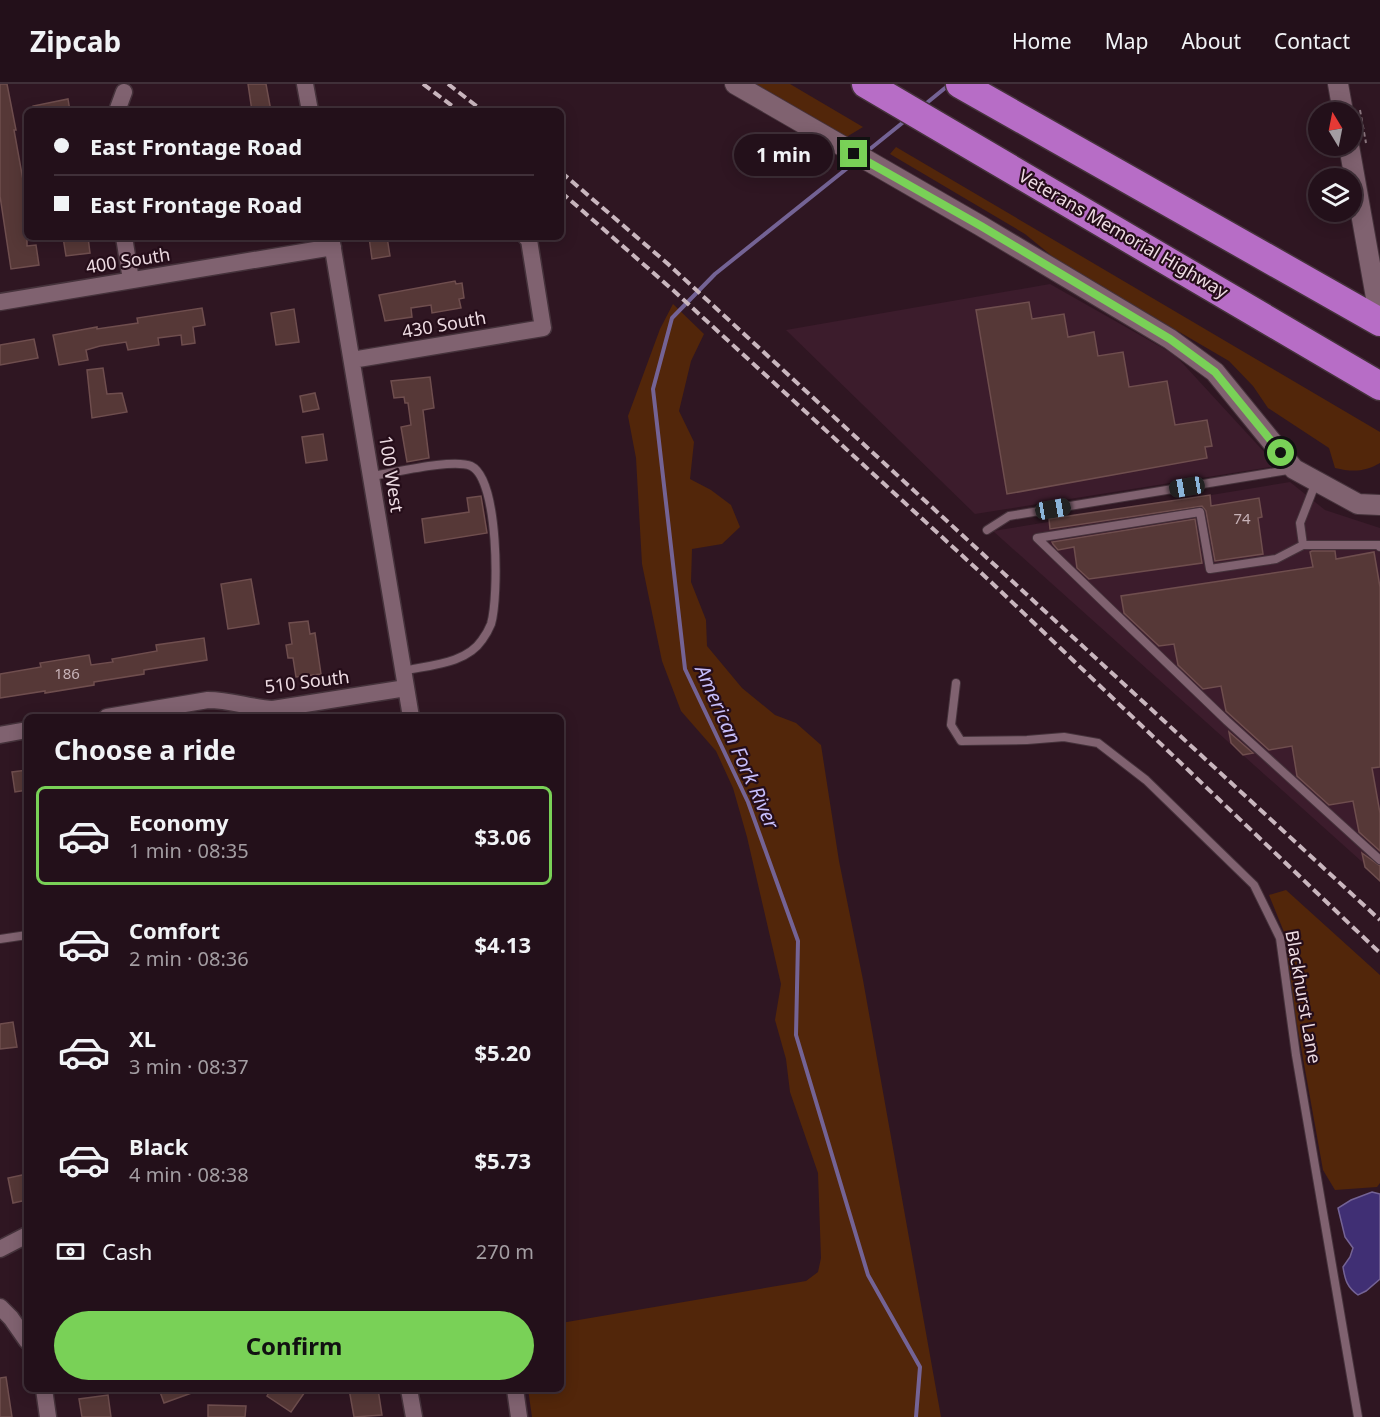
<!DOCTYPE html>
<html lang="en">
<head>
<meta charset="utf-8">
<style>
  body { margin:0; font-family:"Noto Sans",sans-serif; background:#2f1e27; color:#f1f3f6; height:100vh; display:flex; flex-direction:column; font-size:22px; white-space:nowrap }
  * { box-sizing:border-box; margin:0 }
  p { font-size:20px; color:#a39da2 }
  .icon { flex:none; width:33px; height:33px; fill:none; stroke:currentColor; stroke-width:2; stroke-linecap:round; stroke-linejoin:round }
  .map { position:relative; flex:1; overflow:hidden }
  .side { position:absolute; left:24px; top:630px; width:540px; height:678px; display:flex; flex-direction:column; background:#23101a; border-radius:9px; box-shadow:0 3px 15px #0003,0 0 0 2px #403039 }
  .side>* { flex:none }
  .banner { position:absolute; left:24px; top:24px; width:540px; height:132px; border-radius:9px; box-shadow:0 3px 15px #0003,0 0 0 2px #403039; display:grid; align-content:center; height:132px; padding:0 30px; background:#23101a }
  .needle { width:39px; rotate:350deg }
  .fabs { position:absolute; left:1308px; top:18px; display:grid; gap:12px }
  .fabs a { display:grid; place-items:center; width:54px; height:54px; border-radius:50%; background:#23101a; box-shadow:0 3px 15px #0003,0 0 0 2px #403039; font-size:30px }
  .end { position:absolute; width:27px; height:27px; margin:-14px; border:8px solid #79d157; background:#111; box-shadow:0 0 0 3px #111 }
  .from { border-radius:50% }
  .bubble { position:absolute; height:42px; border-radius:21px; background:#23101a; box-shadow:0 3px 15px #0003,0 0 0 2px #403039; font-size:20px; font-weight:700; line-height:42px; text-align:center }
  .car { position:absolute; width:18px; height:36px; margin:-18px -9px; border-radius:8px; box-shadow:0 0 4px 2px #0007; background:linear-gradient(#222 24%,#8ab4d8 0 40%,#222 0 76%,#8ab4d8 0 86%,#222 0) }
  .banner b { display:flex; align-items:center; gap:21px; height:57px; font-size:22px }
  .banner b+b { border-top:2px solid #403039 }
  .banner i { width:15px; height:15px; background:#f1f3f6 }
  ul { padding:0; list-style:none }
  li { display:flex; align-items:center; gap:18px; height:99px; margin:0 12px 9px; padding:0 18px; border:3px solid transparent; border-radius:9px }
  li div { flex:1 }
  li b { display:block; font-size:22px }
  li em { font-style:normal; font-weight:700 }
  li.active { border-color:#79d157 }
  li>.icon { width:54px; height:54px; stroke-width:1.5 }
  h2 { padding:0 30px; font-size:27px; line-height:72px }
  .pay { display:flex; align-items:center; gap:15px; height:66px; padding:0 30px; font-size:22px }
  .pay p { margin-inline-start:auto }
  .button { display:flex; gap:12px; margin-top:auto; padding:12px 30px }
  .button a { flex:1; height:69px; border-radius:36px; background:#79d157; color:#111; font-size:24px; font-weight:700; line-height:69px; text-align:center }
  header { display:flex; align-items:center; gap:36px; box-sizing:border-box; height:84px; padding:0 30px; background:#23101a; border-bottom:2px solid #403039 }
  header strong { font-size:28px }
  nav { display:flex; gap:33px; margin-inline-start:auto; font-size:21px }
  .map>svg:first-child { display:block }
  .built { fill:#3c1c2c }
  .green { fill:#52260a }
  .water { fill:#402f74; stroke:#746395; stroke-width:1.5 }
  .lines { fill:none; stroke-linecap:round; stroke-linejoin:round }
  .stream { stroke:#746395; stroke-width:4 }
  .building { fill:#563837; stroke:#6f4e4e; stroke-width:1.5 }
  .service-casing { stroke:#45323b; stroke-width:10 }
  .minor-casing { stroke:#45323b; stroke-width:19 }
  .tertiary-casing { stroke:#45323b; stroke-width:22 }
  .motorway-casing { stroke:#45323b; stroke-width:31 }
  .path { stroke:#8f7a83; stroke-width:2; stroke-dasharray:4.5 3; stroke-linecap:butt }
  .service { stroke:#806270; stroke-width:8 }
  .minor { stroke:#806270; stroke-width:16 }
  .tertiary { stroke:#806270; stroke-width:20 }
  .motorway { stroke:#b76dc6; stroke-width:28 }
  .rail { stroke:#c9b6be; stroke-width:4; stroke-dasharray:9 4.5; stroke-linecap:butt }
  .route { stroke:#79d157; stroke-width:8 }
  .labels { text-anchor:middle; stroke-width:4.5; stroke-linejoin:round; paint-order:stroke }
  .number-label { font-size:15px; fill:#c7b2b7 }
  .street-label { font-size:18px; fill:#eddbe2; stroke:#250d19 }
  .water-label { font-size:20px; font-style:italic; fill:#c6bdfa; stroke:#250d19 }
</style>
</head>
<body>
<header>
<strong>Zipcab</strong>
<nav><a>Home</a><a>Map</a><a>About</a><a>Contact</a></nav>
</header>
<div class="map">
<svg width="1380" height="1333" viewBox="0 0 1380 1333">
  <rect width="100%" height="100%" fill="#2f1622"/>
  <!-- built -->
  <path class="built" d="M1050,200L1175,271L1277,382L975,430L786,246Z
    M1290,398L1325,426L1380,444V794L993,447Z"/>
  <!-- green -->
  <path class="green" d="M748,0H790L863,43L843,55Z
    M896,63L1380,348V379C1365,388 1352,388 1335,384L1329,364L1268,324L1253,302L1229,277L1058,177L1025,150L890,70Z
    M673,220L704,250L691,277L679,327L694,358L690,395L711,406L731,421L740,443L722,460L692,465L691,498L706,536L707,562L742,604L775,631L796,639L821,661L839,777L863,896L941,1333H532L528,1305H561V1239L806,1197L818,1188L821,1174L818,1089L790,1008L786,975L775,936L781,900L747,753L733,704L716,667L681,627L662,577L642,480L636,374L628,332L660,245Z
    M1286,806L1380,891V1099L1377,1103L1335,1106L1323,1086L1296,935L1284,848L1269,811Z"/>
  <!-- water -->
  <path class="water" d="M1372,1108L1380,1110V1195L1366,1207L1358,1211C1347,1203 1345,1196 1343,1183L1350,1173L1353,1164L1345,1153L1338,1124L1351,1116Z"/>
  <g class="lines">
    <!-- stream -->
    <path class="stream" d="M923,22L950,0
      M865,69L906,36
      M855,78L715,190L672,234L653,305L685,585L748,718L798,857L796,951L868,1191L920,1283L916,1333"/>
  </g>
  <!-- building -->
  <path class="building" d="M0,0H7L16,46H14L27,118V162L36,161L39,181L11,185L0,112Z
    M248,0H266L271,27H252Z
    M68,15L70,27H33V22Z
    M63,153H88L90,169L66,172Z
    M369,153H387L390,172L372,175Z
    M455,197L456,200L462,199L464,214L459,215L461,224L432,229L431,221L411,224L412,233L385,237L379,211Z
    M1029,218L1032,235L1064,230L1068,253L1094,248L1098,272L1123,268L1129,303L1167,297L1175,341L1207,336L1212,362L1205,363L1207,374L1007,410L976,226Z
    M202,224L205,241L193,243L195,259L182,261L181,251L158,254L159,261L128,266L126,258L100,262L86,266L88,276L59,281L53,251L97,243V245L138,239L137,234Z
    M294,225L299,258L276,261L271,229Z
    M34,255L38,274L0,281V261Z
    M103,284L107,310L122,309L127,328L92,334L87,286Z
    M430,293L434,324L423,326L429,374L407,378L401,343L411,341L408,319H405L404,313L394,314L391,297Z
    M315,309L319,325L303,328L300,312Z
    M323,350L327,376L306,379L302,353Z
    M1210,411L1211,422L1259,414L1262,433L1258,434L1263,470L1215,477L1206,427L1202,422L1050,445L1049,435Z
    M481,412L487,449L425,459L422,435L469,428L467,414Z
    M1195,435L1202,479L1089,495L1077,484L1074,463L1058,466L1053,460L1052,458Z
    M1312,467H1335L1336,475L1374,468L1380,503V683L1372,684L1380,729V767L1359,748L1353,717L1329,721L1297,692L1292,662L1269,666L1226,627L1221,602L1203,605L1178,581L1174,560L1159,562L1124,529L1121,512L1313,483L1310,468Z
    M251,495L259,540L228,545L221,500Z
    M308,537L310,550L315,549L321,590L296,593L293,574H288L286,561L292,560L289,539Z
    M204,554L207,576L144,586V590L94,598V601L45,609V607L0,614V590L41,583L40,579L89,571L91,581L113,578L112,575L157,567L156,561Z
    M1229,648L1253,669L1243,671L1231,659Z
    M27,686V706L15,708L12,688Z
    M1362,769L1380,782V797L1365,783Z
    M13,938L17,963L0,965V940Z
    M27,1090V1116L13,1119L8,1094Z
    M6,1293L12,1333H0V1294Z
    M159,1305H200V1306L164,1319Z
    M271,1305H307L291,1328L267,1312Z
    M349,1305H378L382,1331L354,1333Z
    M108,1311L111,1333H82L79,1315Z
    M208,1321L246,1322L245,1333H208Z"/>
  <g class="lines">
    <!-- service casing -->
    <g class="service-casing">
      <path id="service" d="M371,392C393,389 453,374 471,382C499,395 499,513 491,540C489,545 485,552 482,556C466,580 429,581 403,587
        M987,446L1009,432L1294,385
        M1303,461L1300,439L1316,398
        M1380,463V461H1303L1276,475L1210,485L1200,428L1037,454L1227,637L1380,776
        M956,599L951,641L961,657L1027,656L1064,653L1098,659L1146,696L1254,801L1280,854L1296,971L1358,1333
        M0,855L27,851"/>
    </g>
    <!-- minor casing -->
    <g class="minor-casing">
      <path id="minor" d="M305,0L310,27
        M117,27L124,8
        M124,153L131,196
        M331,153L411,633
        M0,218L333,163
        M352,276L543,244L529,156L526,153
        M107,633L208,616C231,616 251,624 273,625L406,604
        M0,651L27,646
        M0,1165L27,1151
        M0,1223L11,1234L27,1257
        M44,1305L48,1333
        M409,1305L414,1333
        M515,1305L519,1333"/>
    </g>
    <!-- tertiary casing -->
    <g class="tertiary-casing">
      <path id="tertiary" d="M735,0L981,142L1170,255L1215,288L1294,385L1358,420L1380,421
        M1338,0L1343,28
        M1349,62L1380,236"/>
    </g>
    <!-- motorway casing -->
    <g class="motorway-casing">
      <path id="motorway" d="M866,0L1380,302
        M960,0L1380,238"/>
    </g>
    <!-- path -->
    <path class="path" d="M1360,26L1366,59"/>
    <!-- service -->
    <use href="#service" class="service"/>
    <!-- minor -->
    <use href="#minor" class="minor"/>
    <!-- tertiary -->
    <use href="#tertiary" class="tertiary"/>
    <!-- motorway -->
    <use href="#motorway" class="motorway"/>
    <!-- rail -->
    <path class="rail" d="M423,0L459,27
      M448,0L483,27
      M561,88L668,180L1380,836
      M561,108L674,207L991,498L1380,869"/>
  </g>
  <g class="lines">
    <!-- route -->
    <path class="route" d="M854,70L981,142L1170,255L1215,288L1281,369"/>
  </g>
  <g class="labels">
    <!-- number labels -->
    <g class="number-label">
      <text x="1242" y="440">74</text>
      <text x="67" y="595">186</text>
    </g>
    <!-- street labels -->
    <g class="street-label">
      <text transform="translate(1123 150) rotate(30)" y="6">Veterans Memorial Highway</text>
      <text transform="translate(128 177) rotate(-9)" y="6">400 South</text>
      <text transform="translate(444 241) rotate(-10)" y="6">430 South</text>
      <text transform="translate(391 390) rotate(81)" y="6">100 West</text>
      <text transform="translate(307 598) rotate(-7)" y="6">510 South</text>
      <text transform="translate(1303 913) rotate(80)" y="6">Blackhurst Lane</text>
    </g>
    <!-- water labels -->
    <g class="water-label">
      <text transform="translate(737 663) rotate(66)" y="7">American Fork River</text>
    </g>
  </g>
</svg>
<div class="fabs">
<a><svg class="needle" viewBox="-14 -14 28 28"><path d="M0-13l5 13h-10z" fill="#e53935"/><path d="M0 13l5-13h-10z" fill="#a39da2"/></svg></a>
<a><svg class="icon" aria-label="layers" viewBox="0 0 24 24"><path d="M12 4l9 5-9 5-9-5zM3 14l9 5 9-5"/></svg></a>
</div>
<i class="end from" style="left:1281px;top:369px"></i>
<i class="end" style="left:854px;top:70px"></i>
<div class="bubble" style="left:734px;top:50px;width:99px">1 min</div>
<i class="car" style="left:1187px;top:403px;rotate:261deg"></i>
<i class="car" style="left:1053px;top:425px;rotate:80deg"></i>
<div class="banner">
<b><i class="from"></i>East Frontage Road</b>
<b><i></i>East Frontage Road</b>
</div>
<section class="side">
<h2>Choose a ride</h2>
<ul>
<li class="active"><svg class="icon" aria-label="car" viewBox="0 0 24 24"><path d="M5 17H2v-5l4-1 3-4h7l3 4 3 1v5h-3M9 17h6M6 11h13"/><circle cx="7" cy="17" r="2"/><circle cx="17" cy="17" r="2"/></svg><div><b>Economy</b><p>1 min · 08:35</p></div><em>$3.06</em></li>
<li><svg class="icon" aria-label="car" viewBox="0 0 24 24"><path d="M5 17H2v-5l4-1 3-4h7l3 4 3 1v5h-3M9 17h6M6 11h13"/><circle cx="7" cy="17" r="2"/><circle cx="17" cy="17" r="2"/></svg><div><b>Comfort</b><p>2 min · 08:36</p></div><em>$4.13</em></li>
<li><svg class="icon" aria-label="car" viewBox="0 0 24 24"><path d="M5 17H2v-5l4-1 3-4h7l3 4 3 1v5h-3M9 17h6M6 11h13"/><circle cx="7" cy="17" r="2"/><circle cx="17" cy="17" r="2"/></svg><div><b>XL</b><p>3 min · 08:37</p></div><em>$5.20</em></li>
<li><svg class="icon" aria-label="car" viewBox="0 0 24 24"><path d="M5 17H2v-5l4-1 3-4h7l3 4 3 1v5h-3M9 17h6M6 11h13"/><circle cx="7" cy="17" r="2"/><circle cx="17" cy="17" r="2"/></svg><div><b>Black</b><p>4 min · 08:38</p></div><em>$5.73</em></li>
</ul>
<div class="pay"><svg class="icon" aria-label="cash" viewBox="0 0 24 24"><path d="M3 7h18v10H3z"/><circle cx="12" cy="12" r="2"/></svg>Cash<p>270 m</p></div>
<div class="button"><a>Confirm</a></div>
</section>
</div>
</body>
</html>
